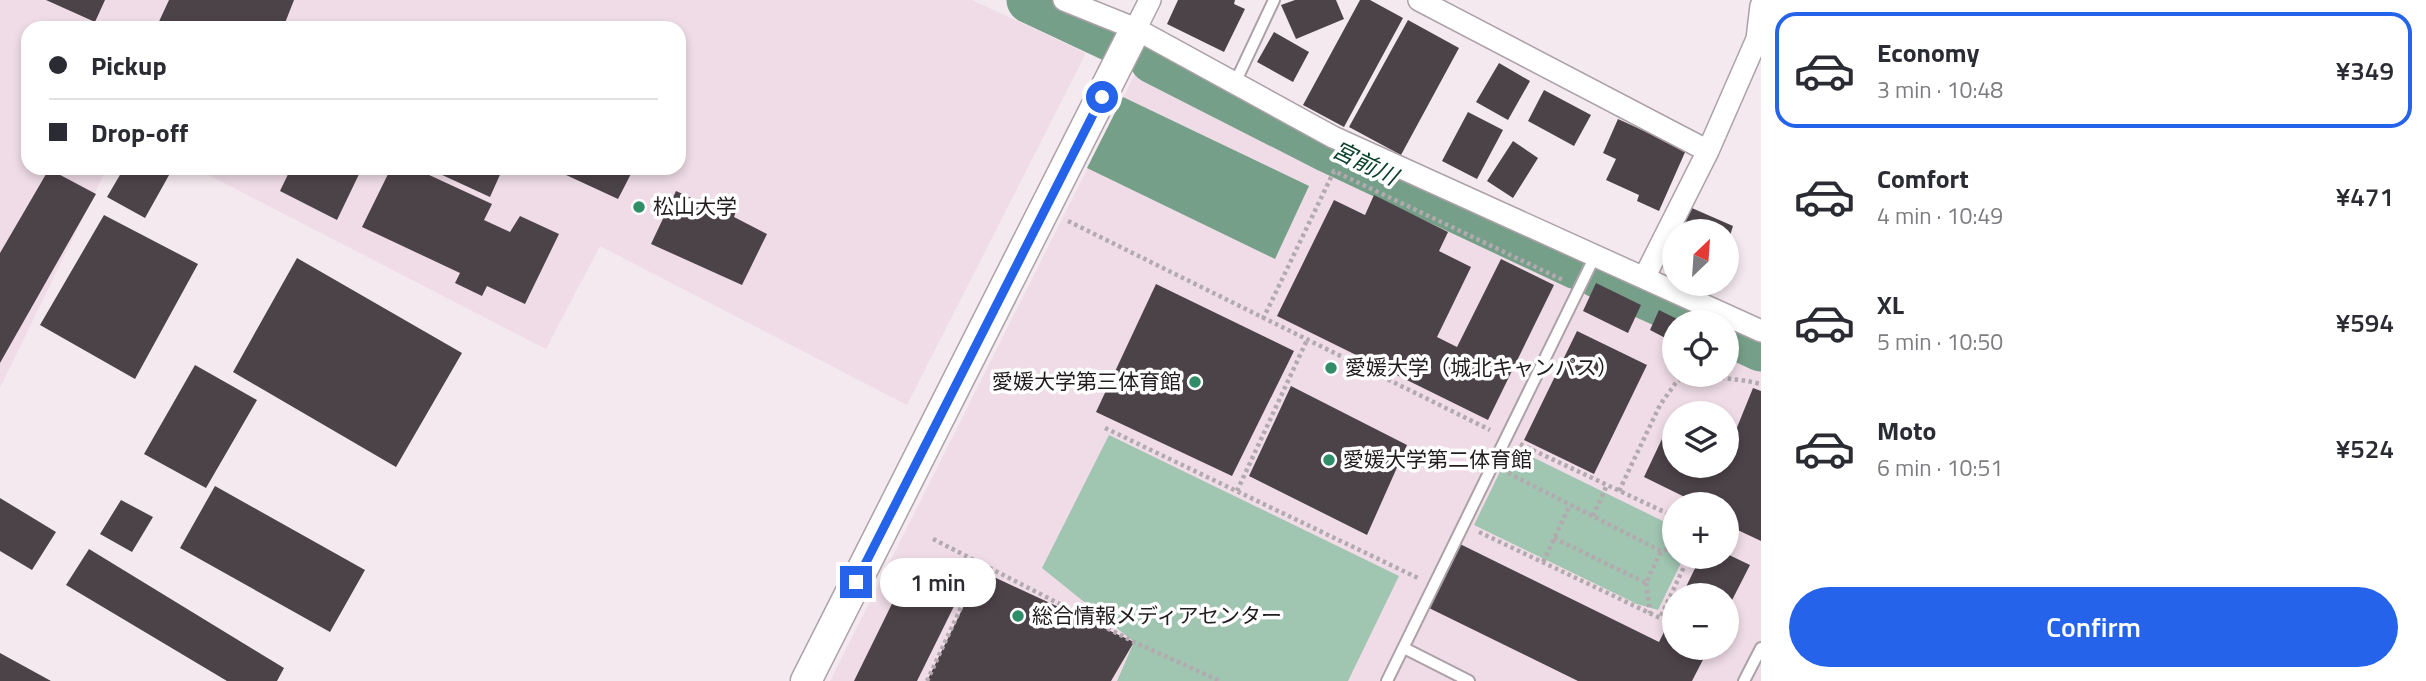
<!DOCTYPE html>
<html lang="en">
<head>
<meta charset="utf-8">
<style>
  body { margin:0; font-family:"Titillium Web","Noto Sans JP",sans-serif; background:#f7f7f7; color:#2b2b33; height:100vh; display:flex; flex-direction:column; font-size:26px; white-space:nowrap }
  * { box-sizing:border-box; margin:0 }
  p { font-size:23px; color:#7c7c81 }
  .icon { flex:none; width:38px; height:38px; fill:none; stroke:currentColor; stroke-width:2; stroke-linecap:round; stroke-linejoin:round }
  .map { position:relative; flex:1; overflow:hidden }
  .details { display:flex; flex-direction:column; background:#fff; width:665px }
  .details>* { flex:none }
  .top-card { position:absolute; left:21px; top:21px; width:665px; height:154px; border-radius:21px; box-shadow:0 4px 10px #0003; display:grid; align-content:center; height:154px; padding:0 28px; background:#fff }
  .needle { width:46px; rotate:25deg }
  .fabs { position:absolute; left:1662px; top:219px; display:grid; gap:14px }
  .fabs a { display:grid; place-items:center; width:77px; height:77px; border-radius:50%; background:#fff; box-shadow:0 4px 10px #0003; font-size:35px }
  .end { position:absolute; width:32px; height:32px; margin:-16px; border:9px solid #2563eb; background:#fff; box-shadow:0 0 0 4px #fff }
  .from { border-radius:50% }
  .bubble { position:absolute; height:49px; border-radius:24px; background:#fff; box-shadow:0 4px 10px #0003; font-size:23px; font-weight:600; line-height:49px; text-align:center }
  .top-card b { display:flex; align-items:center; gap:24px; height:66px; font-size:26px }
  .top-card b+b { border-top:2px solid #e1e1e2 }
  .top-card i { width:18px; height:18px; background:#2b2b33 }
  ul { padding:12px 0 0; list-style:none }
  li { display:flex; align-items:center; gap:21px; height:116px; margin:0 14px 10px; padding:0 14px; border:4px solid transparent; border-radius:21px }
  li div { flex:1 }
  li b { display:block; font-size:26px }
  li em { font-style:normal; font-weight:600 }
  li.current { border-color:#2563eb }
  li>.icon { width:63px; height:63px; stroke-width:1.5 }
  .button { display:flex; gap:14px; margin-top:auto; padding:14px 28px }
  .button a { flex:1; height:80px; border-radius:42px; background:#2563eb; color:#fff; font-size:28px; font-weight:600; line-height:80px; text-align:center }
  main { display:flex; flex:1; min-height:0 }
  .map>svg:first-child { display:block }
  .built { fill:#efdce6; fill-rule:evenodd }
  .green { fill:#a0c5b1 }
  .water { fill:#769f8a }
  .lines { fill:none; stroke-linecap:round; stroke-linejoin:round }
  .river { stroke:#769f8a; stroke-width:47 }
  .building { fill:#4c4348 }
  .lane-casing { stroke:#aca1a7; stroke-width:14 }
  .street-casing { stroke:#aca1a7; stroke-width:24 }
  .secondary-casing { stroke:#aca1a7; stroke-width:33 }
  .path { stroke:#b3aaaf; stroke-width:4.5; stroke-dasharray:3.5 3.5; stroke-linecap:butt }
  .lane { stroke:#fff; stroke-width:10 }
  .street { stroke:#fff; stroke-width:21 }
  .secondary { stroke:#fff; stroke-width:30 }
  .route { stroke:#2563eb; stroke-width:9 }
  .poi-dot { fill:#2f8e67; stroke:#fff; stroke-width:2.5 }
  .labels { text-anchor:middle; stroke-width:7; stroke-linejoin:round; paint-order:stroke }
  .poi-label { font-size:21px; fill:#211d1f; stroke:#fff; text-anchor:start }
  .water-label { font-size:23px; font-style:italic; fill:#09412b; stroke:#fff }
</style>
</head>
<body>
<main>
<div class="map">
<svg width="1761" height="681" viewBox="0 0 1761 681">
  <rect width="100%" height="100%" fill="#f4e9ef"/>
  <!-- built -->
  <path class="built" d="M0,0H972L1086,53L907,405L600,246L546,349L195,168H679V28H28V168H107L0,388Z
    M1138,68L1679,322H1675V374H1727V345L1761,361V681H830ZM1675,413H1727V466H1675ZM1675,504H1727V556H1675ZM1675,595H1727V648H1675Z"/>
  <!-- green -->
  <path class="green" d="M1109,435L1399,576L1348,681H1117L1134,642L1042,568Z
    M1512,447L1675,527V556L1684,557L1658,610L1637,604L1474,525Z"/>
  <!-- water -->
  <path class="water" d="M1123,97L1309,186L1275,259L1087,168Z"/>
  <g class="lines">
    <!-- river -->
    <path class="river" d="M1030,0L1111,38
      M1153,60L1328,149L1577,266
      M1597,274L1704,322
      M1727,332L1761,348"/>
  </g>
  <!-- building -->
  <path class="building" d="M46,0H105L95,22Z
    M169,0H294L283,28H156Z
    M1178,0H1235L1234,4L1245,9L1224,52L1167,24Z
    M1295,0H1336L1344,19L1296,39L1281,5Z
    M1360,0H1370L1403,18L1344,127L1303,105Z
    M1408,20L1459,48L1401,155L1349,127Z
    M1274,32L1309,52L1293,82L1257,62Z
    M1499,63L1530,81L1508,120L1476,102Z
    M1544,90L1591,115L1574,146L1528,121Z
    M1468,112L1503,130L1477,179L1442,161Z
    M1618,119L1686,150L1659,211L1637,201L1639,195L1606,180L1616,159L1603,153Z
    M1513,141L1538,158L1513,198L1487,181Z
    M124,168H173L145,218L107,197Z
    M291,168H362L337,220L280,191Z
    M391,168H414L492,204L484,220L510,232L520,216L559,234L525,304L487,286L482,296L455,283L460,273L362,227Z
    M427,168H503L490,197Z
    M551,168H634L618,199Z
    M49,169L96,194L0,363V253Z
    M676,191L716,209L726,195L739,202L734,217L767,234L742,285L651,244Z
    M1374,195L1448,232L1439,251L1471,267L1437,337L1457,347L1501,259L1554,285L1488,420L1277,316L1334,200L1365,215Z
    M1685,205L1733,226L1728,242L1727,231H1675V243L1668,240Z
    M104,215L198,264L135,379L40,325Z
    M297,258L462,353L396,467L233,372Z
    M1596,283L1641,305L1628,333L1583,311Z
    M1156,284L1294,351L1232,476L1096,412Z
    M1659,310L1683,322H1675V343L1650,330Z
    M1577,331L1647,365L1594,474L1524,440Z
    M195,365L257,400L206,488L144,454Z
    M1291,386L1407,445L1367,535L1249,476Z
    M1753,388L1761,391V541L1727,525V504H1699L1644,477L1669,424L1675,427V466H1727V452Z
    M215,486L365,570L330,632L180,548Z
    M0,498L56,532L32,570L0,551Z
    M121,500L153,517L132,552L100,534Z
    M1460,544L1659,642L1675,610V648H1709L1692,681H1578L1429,608Z
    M89,549L284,668L277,681H227L66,585Z
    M1727,554L1750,565L1727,610V595H1682L1701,556H1727Z
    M913,561L964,586L917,681H854Z
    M981,571L1134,642L1111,681H927Z
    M0,653L51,681H0Z"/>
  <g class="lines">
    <!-- lane casing -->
    <g class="lane-casing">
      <path id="lane" d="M1235,83L1274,0
        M1404,648L1469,681
        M1387,681L1596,254
        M1744,681L1761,648"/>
    </g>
    <!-- street casing -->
    <g class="street-casing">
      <path id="street" d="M1064,0L1136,29L1333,137L1761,331
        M1419,0L1708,151
        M1132,36L1150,0
        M1645,276L1708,151L1757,39L1761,6"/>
    </g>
    <!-- secondary casing -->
    <g class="secondary-casing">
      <path id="secondary" d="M806,681L1132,36"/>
    </g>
    <!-- path -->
    <path class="path" d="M1068,221L1490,430
      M1263,319L1334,171L1565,281
      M1693,374L1747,381L1761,384
      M1105,428L1420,579
      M1520,444L1675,517
      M1508,473L1661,551L1675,548
      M1237,491L1307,340
      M1619,491L1660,405L1677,381L1692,374
      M1593,516L1607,485
      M1479,532L1660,618L1689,556
      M1554,538L1646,583L1661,551
      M933,539L1134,642L1220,681
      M1543,562L1570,505
      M1646,583L1650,613
      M927,681L981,564"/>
    <!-- lane -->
    <use href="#lane" class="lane"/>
    <!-- street -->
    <use href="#street" class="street"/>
    <!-- secondary -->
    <use href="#secondary" class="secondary"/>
  </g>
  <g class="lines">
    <!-- route -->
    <path class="route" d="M856,582L1102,97"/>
  </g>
  <!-- markers -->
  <g class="poi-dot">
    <circle cx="639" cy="207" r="7"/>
    <circle cx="1331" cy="368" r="7"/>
    <circle cx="1195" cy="382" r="7"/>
    <circle cx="1329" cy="460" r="7"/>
    <circle cx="1018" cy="616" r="7"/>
  </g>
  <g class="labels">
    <!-- poi labels -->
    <g class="poi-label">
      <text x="653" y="214">松山大学</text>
      <text x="1345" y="375">愛媛大学（城北キャンパス）</text>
      <text x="1181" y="389" text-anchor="end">愛媛大学第三体育館</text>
      <text x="1343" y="467">愛媛大学第二体育館</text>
      <text x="1032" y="623">総合情報メディアセンター</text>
    </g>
    <!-- water labels -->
    <g class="water-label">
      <text transform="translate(1365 163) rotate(26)" y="8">宮前川</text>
    </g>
  </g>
</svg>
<div class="fabs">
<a><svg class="needle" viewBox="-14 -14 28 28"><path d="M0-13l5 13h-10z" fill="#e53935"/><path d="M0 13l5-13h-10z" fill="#7c7c81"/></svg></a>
<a><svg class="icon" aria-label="locate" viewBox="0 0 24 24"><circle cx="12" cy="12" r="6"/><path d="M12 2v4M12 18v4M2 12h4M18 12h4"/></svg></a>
<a><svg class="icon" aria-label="layers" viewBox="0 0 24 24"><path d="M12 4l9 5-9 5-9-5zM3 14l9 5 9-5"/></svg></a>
<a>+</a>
<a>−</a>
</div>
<i class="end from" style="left:1102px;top:97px"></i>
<i class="end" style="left:856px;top:582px"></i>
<div class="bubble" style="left:880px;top:558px;width:116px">1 min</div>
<div class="top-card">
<b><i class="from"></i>Pickup</b>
<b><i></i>Drop-off</b>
</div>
</div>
<section class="details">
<ul>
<li class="current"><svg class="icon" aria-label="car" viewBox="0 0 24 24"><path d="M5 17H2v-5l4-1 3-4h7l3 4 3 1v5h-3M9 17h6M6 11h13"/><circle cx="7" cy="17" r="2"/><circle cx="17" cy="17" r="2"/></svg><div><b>Economy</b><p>3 min · 10:48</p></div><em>¥349</em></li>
<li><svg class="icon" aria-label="car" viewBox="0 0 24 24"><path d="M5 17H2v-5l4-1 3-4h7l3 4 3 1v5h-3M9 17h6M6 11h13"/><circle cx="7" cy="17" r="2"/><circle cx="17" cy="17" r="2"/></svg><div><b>Comfort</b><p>4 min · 10:49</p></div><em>¥471</em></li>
<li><svg class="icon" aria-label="car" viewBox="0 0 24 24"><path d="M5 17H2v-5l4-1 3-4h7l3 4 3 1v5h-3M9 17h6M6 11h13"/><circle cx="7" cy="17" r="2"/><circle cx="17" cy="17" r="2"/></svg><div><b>XL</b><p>5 min · 10:50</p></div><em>¥594</em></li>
<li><svg class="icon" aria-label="car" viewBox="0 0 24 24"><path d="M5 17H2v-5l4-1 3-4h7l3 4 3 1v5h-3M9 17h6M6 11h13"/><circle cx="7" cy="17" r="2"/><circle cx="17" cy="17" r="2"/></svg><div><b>Moto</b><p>6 min · 10:51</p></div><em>¥524</em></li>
</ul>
<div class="button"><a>Confirm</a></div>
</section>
</main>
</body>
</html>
